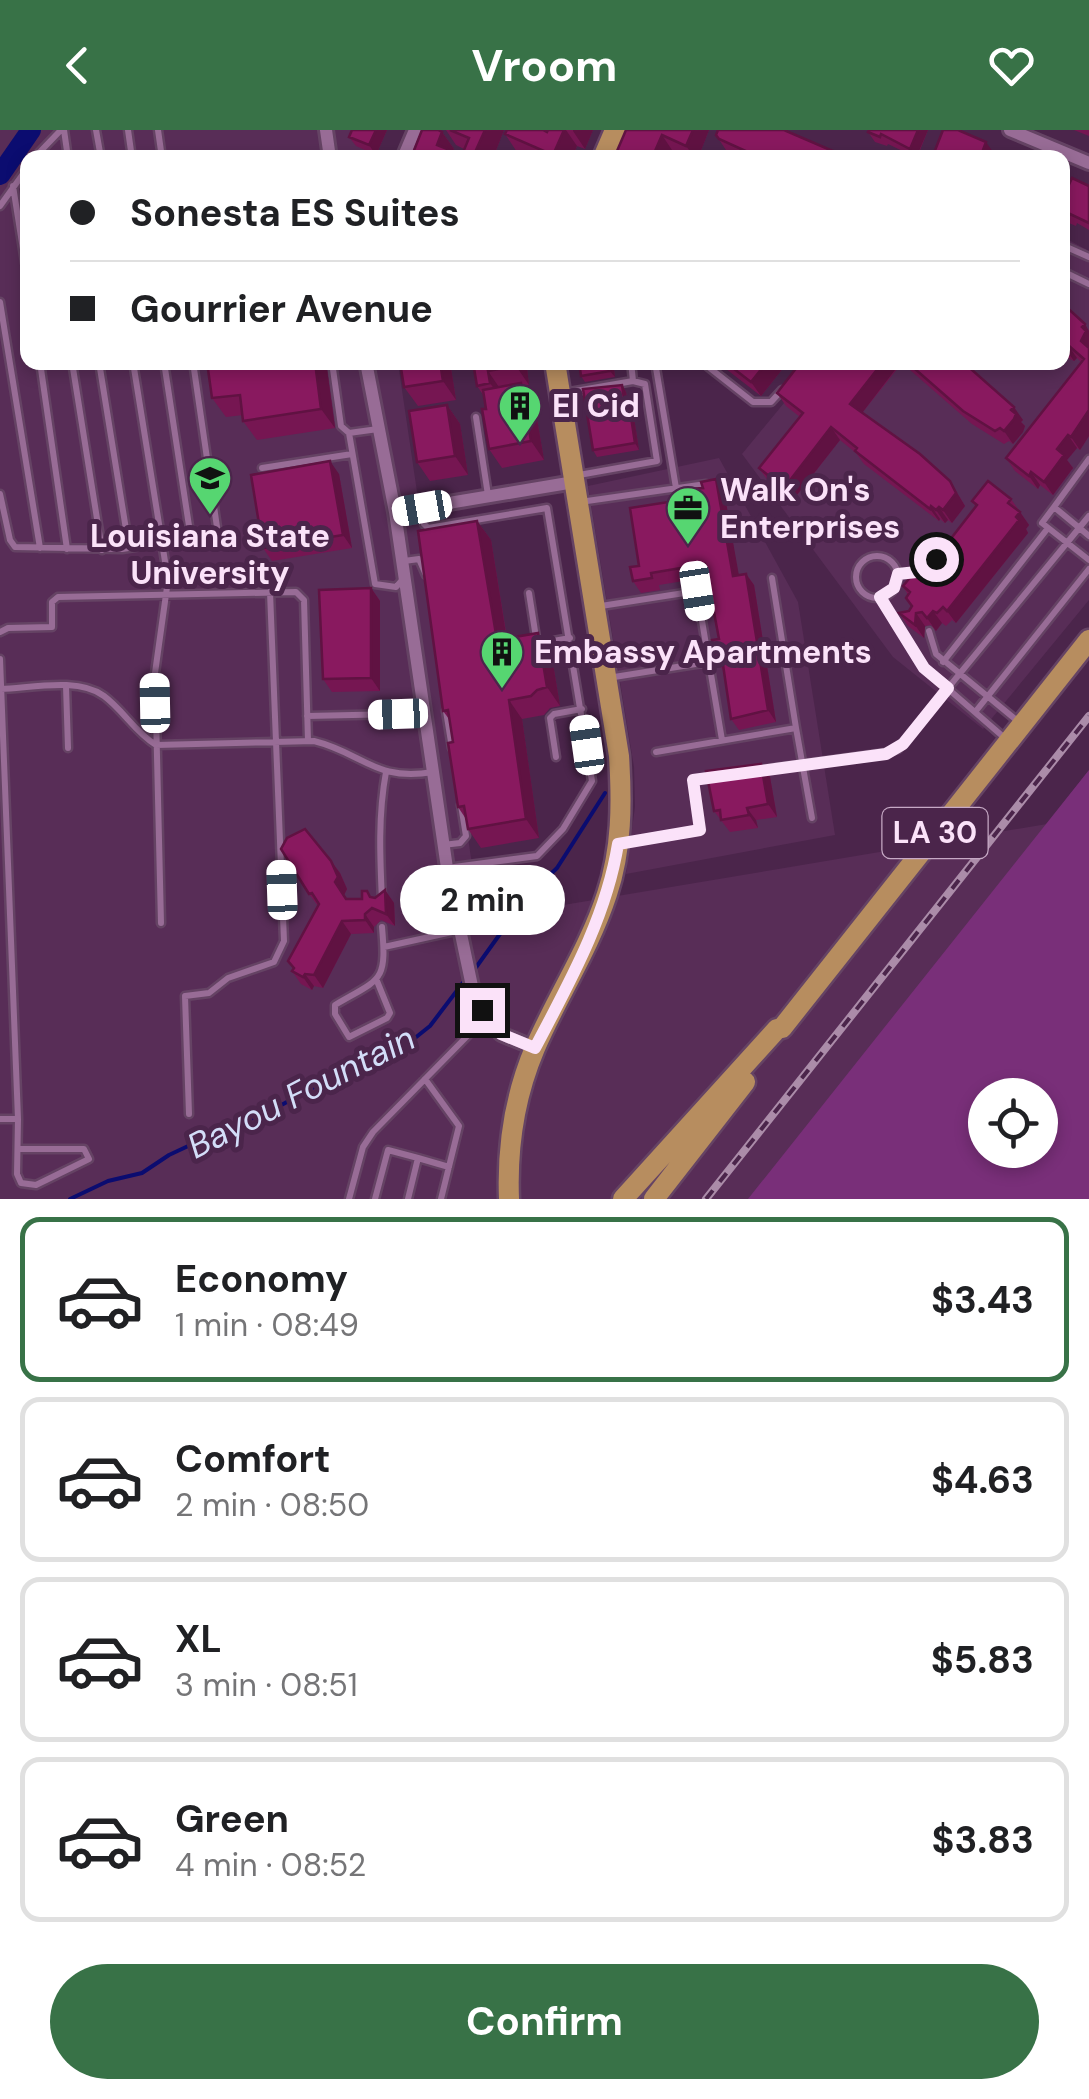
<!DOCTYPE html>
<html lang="en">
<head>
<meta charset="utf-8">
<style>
  body { margin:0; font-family:"DM Sans",sans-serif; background:#f6f6f6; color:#202124; height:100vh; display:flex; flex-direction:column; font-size:38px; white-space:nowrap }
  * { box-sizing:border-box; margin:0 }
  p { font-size:32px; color:#757577 }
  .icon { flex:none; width:55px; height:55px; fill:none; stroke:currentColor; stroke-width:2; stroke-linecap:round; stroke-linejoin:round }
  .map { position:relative; height:1069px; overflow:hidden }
  .drawer { display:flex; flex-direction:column; background:#fff; flex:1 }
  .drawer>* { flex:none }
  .top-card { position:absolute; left:20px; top:20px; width:1050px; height:220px; border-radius:20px; box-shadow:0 5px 15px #0003; display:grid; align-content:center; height:220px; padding:0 50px; background:#fff }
  .tools { position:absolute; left:968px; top:948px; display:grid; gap:20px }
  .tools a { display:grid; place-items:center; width:90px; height:90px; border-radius:50%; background:#fff; box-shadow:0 5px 15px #0003; font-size:50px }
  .end { position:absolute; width:45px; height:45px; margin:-22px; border:12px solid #fbe2f9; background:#111; box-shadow:0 0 0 5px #111 }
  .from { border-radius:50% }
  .bubble { position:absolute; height:70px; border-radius:35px; background:#fff; box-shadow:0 5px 15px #0003; font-size:32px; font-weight:700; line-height:70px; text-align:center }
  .car { position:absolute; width:30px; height:60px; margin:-30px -15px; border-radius:12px; box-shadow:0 0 8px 2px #0007; background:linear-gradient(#fff 24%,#345 0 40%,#fff 0 76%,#345 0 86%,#fff 0) }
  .top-card b { display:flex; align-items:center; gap:35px; height:95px; font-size:38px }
  .top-card b+b { border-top:2px solid #e0e0e0 }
  .top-card i { width:25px; height:25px; background:#202124 }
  ul { padding:18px 0 0; list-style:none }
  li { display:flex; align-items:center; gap:30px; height:165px; margin:0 20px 15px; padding:0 30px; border:5px solid #e0e0e0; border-radius:20px }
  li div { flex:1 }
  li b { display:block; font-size:38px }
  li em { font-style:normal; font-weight:700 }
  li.current { border-color:#387247 }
  li>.icon { width:90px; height:90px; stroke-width:1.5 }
  .cta { display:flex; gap:20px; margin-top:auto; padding:20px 50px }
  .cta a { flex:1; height:115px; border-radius:60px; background:#387247; color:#fff; font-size:40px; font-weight:700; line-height:115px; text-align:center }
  header { display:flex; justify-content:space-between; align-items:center; height:130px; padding:0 50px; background:#387247; color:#fff; font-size:45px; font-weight:700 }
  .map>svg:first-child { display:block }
  .built { fill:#582d57; fill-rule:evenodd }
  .green { fill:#792f79; fill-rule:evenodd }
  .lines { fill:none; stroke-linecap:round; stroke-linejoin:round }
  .stream { stroke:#0b0c70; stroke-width:4 }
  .river { stroke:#0b0c70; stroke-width:20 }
  .lane-casing { stroke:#654364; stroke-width:11 }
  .street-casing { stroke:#654364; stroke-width:18 }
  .primary-casing { stroke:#654364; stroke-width:25 }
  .lane { stroke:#986c96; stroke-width:6 }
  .street { stroke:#986c96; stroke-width:12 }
  .primary { stroke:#b78d5f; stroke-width:20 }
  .rail-casing { stroke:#ab8ca9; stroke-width:8 }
  .rail { stroke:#4b254b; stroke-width:4; stroke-dasharray:11; stroke-linecap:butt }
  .wall { fill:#761652 }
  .shaded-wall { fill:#601242 }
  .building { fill:#89195f; stroke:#601242; stroke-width:2.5 }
  .route { stroke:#fbe2f9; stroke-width:12 }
  .labels { text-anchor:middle; stroke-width:10; stroke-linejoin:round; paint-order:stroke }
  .shield { fill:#4b254b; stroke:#c6a9c5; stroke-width:2.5 }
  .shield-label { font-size:30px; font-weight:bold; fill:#fbe2f9 }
  .poi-label { font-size:32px; font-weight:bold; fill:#fbe2f9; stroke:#4b254b; text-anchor:start }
  .water-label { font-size:35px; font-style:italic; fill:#d3ddf8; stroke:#4b254b }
</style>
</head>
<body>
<header><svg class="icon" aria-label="back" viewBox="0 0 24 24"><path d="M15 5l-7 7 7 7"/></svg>Vroom<svg class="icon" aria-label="heart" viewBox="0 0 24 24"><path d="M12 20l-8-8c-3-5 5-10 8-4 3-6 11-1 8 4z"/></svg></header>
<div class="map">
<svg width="1089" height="1069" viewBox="0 0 1089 1069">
  <rect width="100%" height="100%" fill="#4b254b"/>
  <!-- built -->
  <path class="built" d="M0,0H365L369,27L28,28V232L398,233L480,789L1047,694L1089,640V1069H0ZM985,965H1040V1020H985Z
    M1063,107L1089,121V470L983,599L893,527L742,324L817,233L1062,232Z
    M719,328L798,472L835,705L626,744L635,677L634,637L588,356Z"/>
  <!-- green -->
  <path class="green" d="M1089,640V1069H748ZM985,965H1040V1020H985Z"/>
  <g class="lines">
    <!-- stream -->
    <path class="stream" d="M472,843L525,769L557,738L605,663
      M70,1069L108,1051L142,1043L169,1025L235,994L265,984L327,950L410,912L430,896L465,850"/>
    <!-- river -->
    <path class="river" d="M0,45L31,0"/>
    <!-- lane casing -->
    <g class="lane-casing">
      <path id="lane" d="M64,0L68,28
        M96,0L101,28
        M128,0L132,28
        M158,0L162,28
        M34,28L61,0
        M13,56L28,151
        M0,76L28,37
        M1062,115L1089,127
        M1062,141L1089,154
        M0,172L40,418
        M40,232L67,419
        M72,232L102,420
        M99,232L129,418
        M133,232L168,450L155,543L161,793
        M164,232L191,409
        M332,232L341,296L349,303L378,299
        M655,232L676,358
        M702,232L753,272H771L782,260
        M564,263L633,251L631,232
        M476,287L488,365
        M349,303L375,454L396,457L404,448
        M262,338L352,324
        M579,345L657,331L645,254L633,251
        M0,364L10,410L15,417L122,419L218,404L193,232
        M580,372L706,354
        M1054,377L1089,329
        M422,379L424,394L428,398L547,378L592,651L563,699L537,726L447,738
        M1089,406L1054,377L1042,393L1089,430
        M856 447a21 21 0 1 1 42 0a21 21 0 1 1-42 0Z
        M404,431L419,429L426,445
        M772,448L796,598
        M529,463L537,514L570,508
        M880,467L924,538L1007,610
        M601,476L697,461L722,610
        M929,501L936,524L1020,593
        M0,502L8,498L52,497V472L58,467L296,462L304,470L308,611
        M0,529L18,989H0
        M943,532L1048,398
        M608,548L708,532
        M66,556L68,618
        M1,559C31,558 78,547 104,566C123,580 135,602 156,615L314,611C363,623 375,652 433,642
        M446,581L452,618
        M976,581L1089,439
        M307,586L398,584L423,575
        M656,622L796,598L812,688
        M556,627L550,588L554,584L582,579
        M760,640L885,623L898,619L1089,386
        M624,713L701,700L693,650L713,647
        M443,715L460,713L466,706L461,675
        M382,770C380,728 378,685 386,642
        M384,817L461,800
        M377,851L390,883L387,888L349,907L335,884V875C381,848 387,853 382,797
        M425,949L459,996L441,1069
        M189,984L185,866L209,863L228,848L274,832L284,811L270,462
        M18,1019H84L89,1029L36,1055L21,1053L17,1044L18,989
        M349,1069L363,1017L373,1002L486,887
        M375,1069L388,1020L418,1028
        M408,1069L418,1028L449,1037"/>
    </g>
    <!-- street casing -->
    <g class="street-casing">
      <path id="street" d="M326,0L330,28
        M1010,0L1089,33
        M403,28L415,0
        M366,232L395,382L447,738L473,861L482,880L501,904L535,918
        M395,382L574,352"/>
    </g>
    <!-- primary casing -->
    <g class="primary-casing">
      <path id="primary" d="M603,28L615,0
        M509,1069C507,1018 515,965 535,918C558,865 589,819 607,764C622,719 622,673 619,626L555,232
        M623,1069L777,899L782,898L1089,510
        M654,1069L745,952"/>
    </g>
    <!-- lane -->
    <use href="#lane" class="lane"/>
    <!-- street -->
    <use href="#street" class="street"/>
    <!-- primary -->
    <use href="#primary" class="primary"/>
    <!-- rail casing -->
    <g class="rail-casing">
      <path id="rail" d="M706,1069L1089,586"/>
    </g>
    <!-- rail -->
    <use href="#rail" class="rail"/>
  </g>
  <!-- wall -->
  <path class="wall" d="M352,0H387L376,25L356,16L349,7Z
    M446,0H504L493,28H411L442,2L454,19L453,21L462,25L464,19L456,15Z
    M548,0H593L585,19L577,16L572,28H530L517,22L505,4L547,2Z
    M626,0H709L698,28H690L672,20L668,28H614Z
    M869,0H928L917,28L888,14L887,16L875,12L868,2Z
    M1074,0H1089V6Z
    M716,5L849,28H739L728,23Z
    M1089,56V100L1077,93L1076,96L1064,91L1062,88V70Z
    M1062,173L1089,201V306L1080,320L1077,318L1067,330L1073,338L1053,365L1040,355L1038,359L1015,341L1006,328L1081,232L1077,228L1074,231L1062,225Z
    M326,232L335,298L257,310L243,291V285L226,287L212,268Z
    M450,232L456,270L418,276L404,257Z
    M472,232H523L527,238L529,255L523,256L534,272L544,330L502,338L489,319L484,266L477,256Z
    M613,232L615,247L585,252L581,246Z
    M717,232H788L761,266Z
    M801,232H963L1023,290L1021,292L1025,296L1023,302L1013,314L1009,311L1004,314L972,294L902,233L862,283L950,351L965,376L952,393L948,390L945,393L940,389L939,391L864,334L856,323L840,310L793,370L768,351L759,338L800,287L786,276L777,263Z
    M972,232H1000L1001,236L978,240Z
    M622,255L626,262L628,274L633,281L639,320L597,327L593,320Z
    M447,275L460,294L468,345L430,351L417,332Z
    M339,344L352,418L272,431L263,418Z
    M724,361L738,445L746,444L754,455L776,592L739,600L731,589L724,541L715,529L719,509L708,447L659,455L660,460L641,463L633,451L639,436L688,369Z
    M1011,369L1029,395L1026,399L1028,403L956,493L952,490L946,496L942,493L936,501L931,495L925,496L924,508L908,496L899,483L909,481L912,477L908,465L903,456L935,429L976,377L972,371Z
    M477,391L491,410L507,508L551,522L560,576L550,578L544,585L522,589L539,708L481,718L468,699L466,689L458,677L453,612L449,589L443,581Z
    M371,458L380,471V561L332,562L323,549Z
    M761,634L770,647L777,687L756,690L758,698L730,702L714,681Z
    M331,731L340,743L347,759L344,765L347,769H362L367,761L371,767L375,768L385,760L394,773L395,796L381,790L374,797V803L351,804L323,858L314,856L312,860L301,854L292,841L294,839L288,831L318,776L309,764Z"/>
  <!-- shaded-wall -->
  <path class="shaded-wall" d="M376,0H387L376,25L369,15Z
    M485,0H504L493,28H479L476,20Z
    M564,0H566L577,16L572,28H555L553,25Z
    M573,0H593L585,19L573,1Z
    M693,0H709L698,28H695L686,16Z
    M918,0H928L916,28L910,19Z
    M442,2L454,19L451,28L437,15Z
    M662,5L672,20L668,28H652Z
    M986,12L993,22L991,28H980Z
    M1085,194L1089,201V223L1081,211L1082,197Z
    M1068,215L1077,228L1074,231L1065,218Z
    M315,232H326L335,298L321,279Z
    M440,232H450L456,270L443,251Z
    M516,232H523L527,238L529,255L516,236Z
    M609,232H613L615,247L610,241Z
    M767,232H788L761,266L751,252Z
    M883,232H901L859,287L850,274Z
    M488,241L501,260L503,272L490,253Z
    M521,253L534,272L544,330L531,311Z
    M622,255L626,262L629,281L625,275Z
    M629,274L633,281L639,320L635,313Z
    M447,275L460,294L468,345L455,326Z
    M1014,277L1023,290L1021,292L1025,296L1023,302L1013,314L1004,301L1011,280Z
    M1089,280V306L1080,320L1071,307Z
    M831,297L840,310L793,370L784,358Z
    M1068,305L1077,318L1067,330L1073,338L1053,365L1044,352L1057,319Z
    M330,331L339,344L352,418L343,405Z
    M1031,342L1040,355L1038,359L1029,346Z
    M716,349L724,361L741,457L733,446Z
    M950,351L965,376L952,393L943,380Z
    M931,376L940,389L939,391L930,379Z
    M939,377L948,390L945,393L936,380Z
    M1020,382L1029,395L1026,399L1028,403L956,493L947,481Z
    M477,391L491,410L510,529L497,510Z
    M746,444L754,455L776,592L768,580Z
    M371,458L380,471V561L371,548Z
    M933,481L942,493L936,501L927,488Z
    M916,483L925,496L924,508L915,495Z
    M538,503L551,522L560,576L547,557Z
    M509,570L522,589L539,708L526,689Z
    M761,634L770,647L777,687L768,674Z
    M747,678L756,690L758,698L749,685Z
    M331,731L340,743L347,759L344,765L355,782L335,752Z
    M385,760L394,773L395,796L386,784Z
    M365,784L374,797V803L365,790Z
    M342,791L351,804L323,858L314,845Z
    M305,844L314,856L312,860L303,847Z"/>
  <!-- building -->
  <path class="building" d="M352,0H376L369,15L349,7Z
    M422,0H438L442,2L437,15L462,25L469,8L450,0H485L476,20L481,22L479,28H411Z
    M507,0H543L547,2L548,0H564L553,25L505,4Z
    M626,0H693L686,16L662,5L652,28H614Z
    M718,0H784L849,28H761L719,9L716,5Z
    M869,0H918L910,19L881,4L880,7L868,2Z
    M943,0H958L986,12L980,28H932Z
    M1009,23L1020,27L1006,28Z
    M1072,48L1089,56V93L1070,84L1069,86L1062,84V70Z
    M1062,173L1085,194L1082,197L1086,201L1081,211L1089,218V280L1071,307L1068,305L1057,319L1064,325L1044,352L1031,342L1029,346L1006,328L1084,229L1068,215L1065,218L1062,217Z
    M207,232H315L321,279L243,291L240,265L212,268Z
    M400,232H440L443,251L404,257Z
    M473,232H516V236L488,241L490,253L477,256Z
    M579,232H609L610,241L581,246Z
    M725,232H767L751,252Z
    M801,232H883L850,274L920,324L950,351L956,363L943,380L939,377L936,380L931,376L930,379L855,321L857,318L831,297L784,358L759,338L803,283L777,263Z
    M907,232H963L1014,277L1011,280L1016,284L1014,289L1004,301L1000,298L995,301L963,281Z
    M521,253L531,311L489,319L482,279H486L483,260Z
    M622,255L625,275L629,274L635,313L593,320L583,259Z
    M447,275L455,326L417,332L409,281Z
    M330,331L343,405L263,418L251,345Z
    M716,349L733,446L746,444L768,580L731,589L722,528L715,529L712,510L719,509L705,434L651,443L652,448L633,451L630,437L639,436L630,378L688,369L689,359L703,358L701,352Z
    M988,351L1011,369L1008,373L1020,382L1016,387L1019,390L947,481L943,477L937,483L933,481L927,488L922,482L916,483L915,495L899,483L909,481L912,476L906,468L910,462L903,456L929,425L935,429L977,375L972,371Z
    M477,391L497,510L538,503L547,557L537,560L531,566L509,570L526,689L468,699L464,676L458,677L448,613L453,612L448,580L443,581L418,401Z
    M371,458V548L323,549L319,460Z
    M761,634L768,674L747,678L749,685L721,690L720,680L714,681L706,641Z
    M305,699L331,731L338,747L335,752L346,769H362V761H367L370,767L375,768L385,760L386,784L372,778L365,784V790L342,791L314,845L305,844L303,847L292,841L294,838L288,831L319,774L312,763L309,764L281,719L287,708Z"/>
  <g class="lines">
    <!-- route -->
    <path class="route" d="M482,880L501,904L535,918C569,853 606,788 618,714L700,700L693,650L886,624L903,614L948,558L924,538L880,467L894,458L898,444L926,441L936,429"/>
  </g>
  <!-- icons -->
  <defs>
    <g id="building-pin" transform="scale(2.25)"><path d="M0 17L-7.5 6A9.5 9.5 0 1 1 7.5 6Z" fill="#56d671" stroke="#4b254b"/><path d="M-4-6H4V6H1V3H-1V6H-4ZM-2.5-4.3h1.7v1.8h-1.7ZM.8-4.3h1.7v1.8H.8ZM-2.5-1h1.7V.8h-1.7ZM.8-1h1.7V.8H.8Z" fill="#111"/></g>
    <g id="university-pin" transform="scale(2.25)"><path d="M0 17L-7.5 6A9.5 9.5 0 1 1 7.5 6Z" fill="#56d671" stroke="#4b254b"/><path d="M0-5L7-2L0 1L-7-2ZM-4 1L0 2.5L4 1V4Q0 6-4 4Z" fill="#111"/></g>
    <g id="office-pin" transform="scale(2.25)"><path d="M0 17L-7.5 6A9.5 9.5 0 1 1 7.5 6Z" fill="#56d671" stroke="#4b254b"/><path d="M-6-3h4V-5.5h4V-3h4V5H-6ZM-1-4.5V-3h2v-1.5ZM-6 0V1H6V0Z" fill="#111"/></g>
  </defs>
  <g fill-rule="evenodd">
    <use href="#building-pin" x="520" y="276"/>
    <use href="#university-pin" x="210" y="348"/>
    <use href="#office-pin" x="688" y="378"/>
    <use href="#building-pin" x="502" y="522"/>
  </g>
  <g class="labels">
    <!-- shield labels -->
    <rect class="shield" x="882.5" y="678" width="105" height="50" rx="8"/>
    <g class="shield-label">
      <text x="935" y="713">LA 30</text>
    </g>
    <!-- poi labels -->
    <g class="poi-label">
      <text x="552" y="287">El Cid</text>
      <text x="720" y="371">Walk On's<tspan x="720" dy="37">Enterprises</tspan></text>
      <text x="210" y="417" text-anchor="middle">Louisiana State<tspan x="210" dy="37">University</tspan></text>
      <text x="534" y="533">Embassy Apartments</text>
    </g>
    <!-- water labels -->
    <g class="water-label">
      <text transform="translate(301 962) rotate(-27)" y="12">Bayou Fountain</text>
    </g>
  </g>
</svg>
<div class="tools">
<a><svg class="icon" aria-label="locate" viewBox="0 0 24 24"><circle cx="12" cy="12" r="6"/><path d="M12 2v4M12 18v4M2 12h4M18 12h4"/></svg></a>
</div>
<i class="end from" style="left:936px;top:429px"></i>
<i class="end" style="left:482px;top:880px"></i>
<div class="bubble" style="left:400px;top:735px;width:165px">2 min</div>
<i class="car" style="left:422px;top:378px;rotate:260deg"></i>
<i class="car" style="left:697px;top:461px;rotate:171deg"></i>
<i class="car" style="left:155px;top:573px;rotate:359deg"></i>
<i class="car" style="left:398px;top:584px;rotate:268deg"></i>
<i class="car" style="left:587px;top:615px;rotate:352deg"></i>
<i class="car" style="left:282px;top:760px;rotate:358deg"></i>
<div class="top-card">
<b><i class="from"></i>Sonesta ES Suites</b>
<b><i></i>Gourrier Avenue</b>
</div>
</div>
<section class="drawer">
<ul>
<li class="current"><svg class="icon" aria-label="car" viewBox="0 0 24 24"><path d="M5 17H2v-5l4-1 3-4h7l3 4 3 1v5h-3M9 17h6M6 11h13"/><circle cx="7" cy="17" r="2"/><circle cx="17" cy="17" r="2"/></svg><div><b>Economy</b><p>1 min · 08:49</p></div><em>$3.43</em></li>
<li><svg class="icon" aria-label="car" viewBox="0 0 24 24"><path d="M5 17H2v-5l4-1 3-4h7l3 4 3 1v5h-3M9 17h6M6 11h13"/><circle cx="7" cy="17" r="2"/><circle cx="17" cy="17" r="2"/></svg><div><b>Comfort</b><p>2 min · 08:50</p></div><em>$4.63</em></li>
<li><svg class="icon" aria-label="car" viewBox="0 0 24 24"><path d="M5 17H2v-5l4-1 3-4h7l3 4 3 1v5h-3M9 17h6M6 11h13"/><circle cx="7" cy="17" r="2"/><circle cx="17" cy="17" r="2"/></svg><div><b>XL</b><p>3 min · 08:51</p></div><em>$5.83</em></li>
<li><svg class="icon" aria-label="car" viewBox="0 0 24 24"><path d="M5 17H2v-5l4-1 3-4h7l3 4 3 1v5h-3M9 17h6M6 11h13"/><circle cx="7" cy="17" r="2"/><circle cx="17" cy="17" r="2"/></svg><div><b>Green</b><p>4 min · 08:52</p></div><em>$3.83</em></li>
</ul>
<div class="cta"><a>Confirm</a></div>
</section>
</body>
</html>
